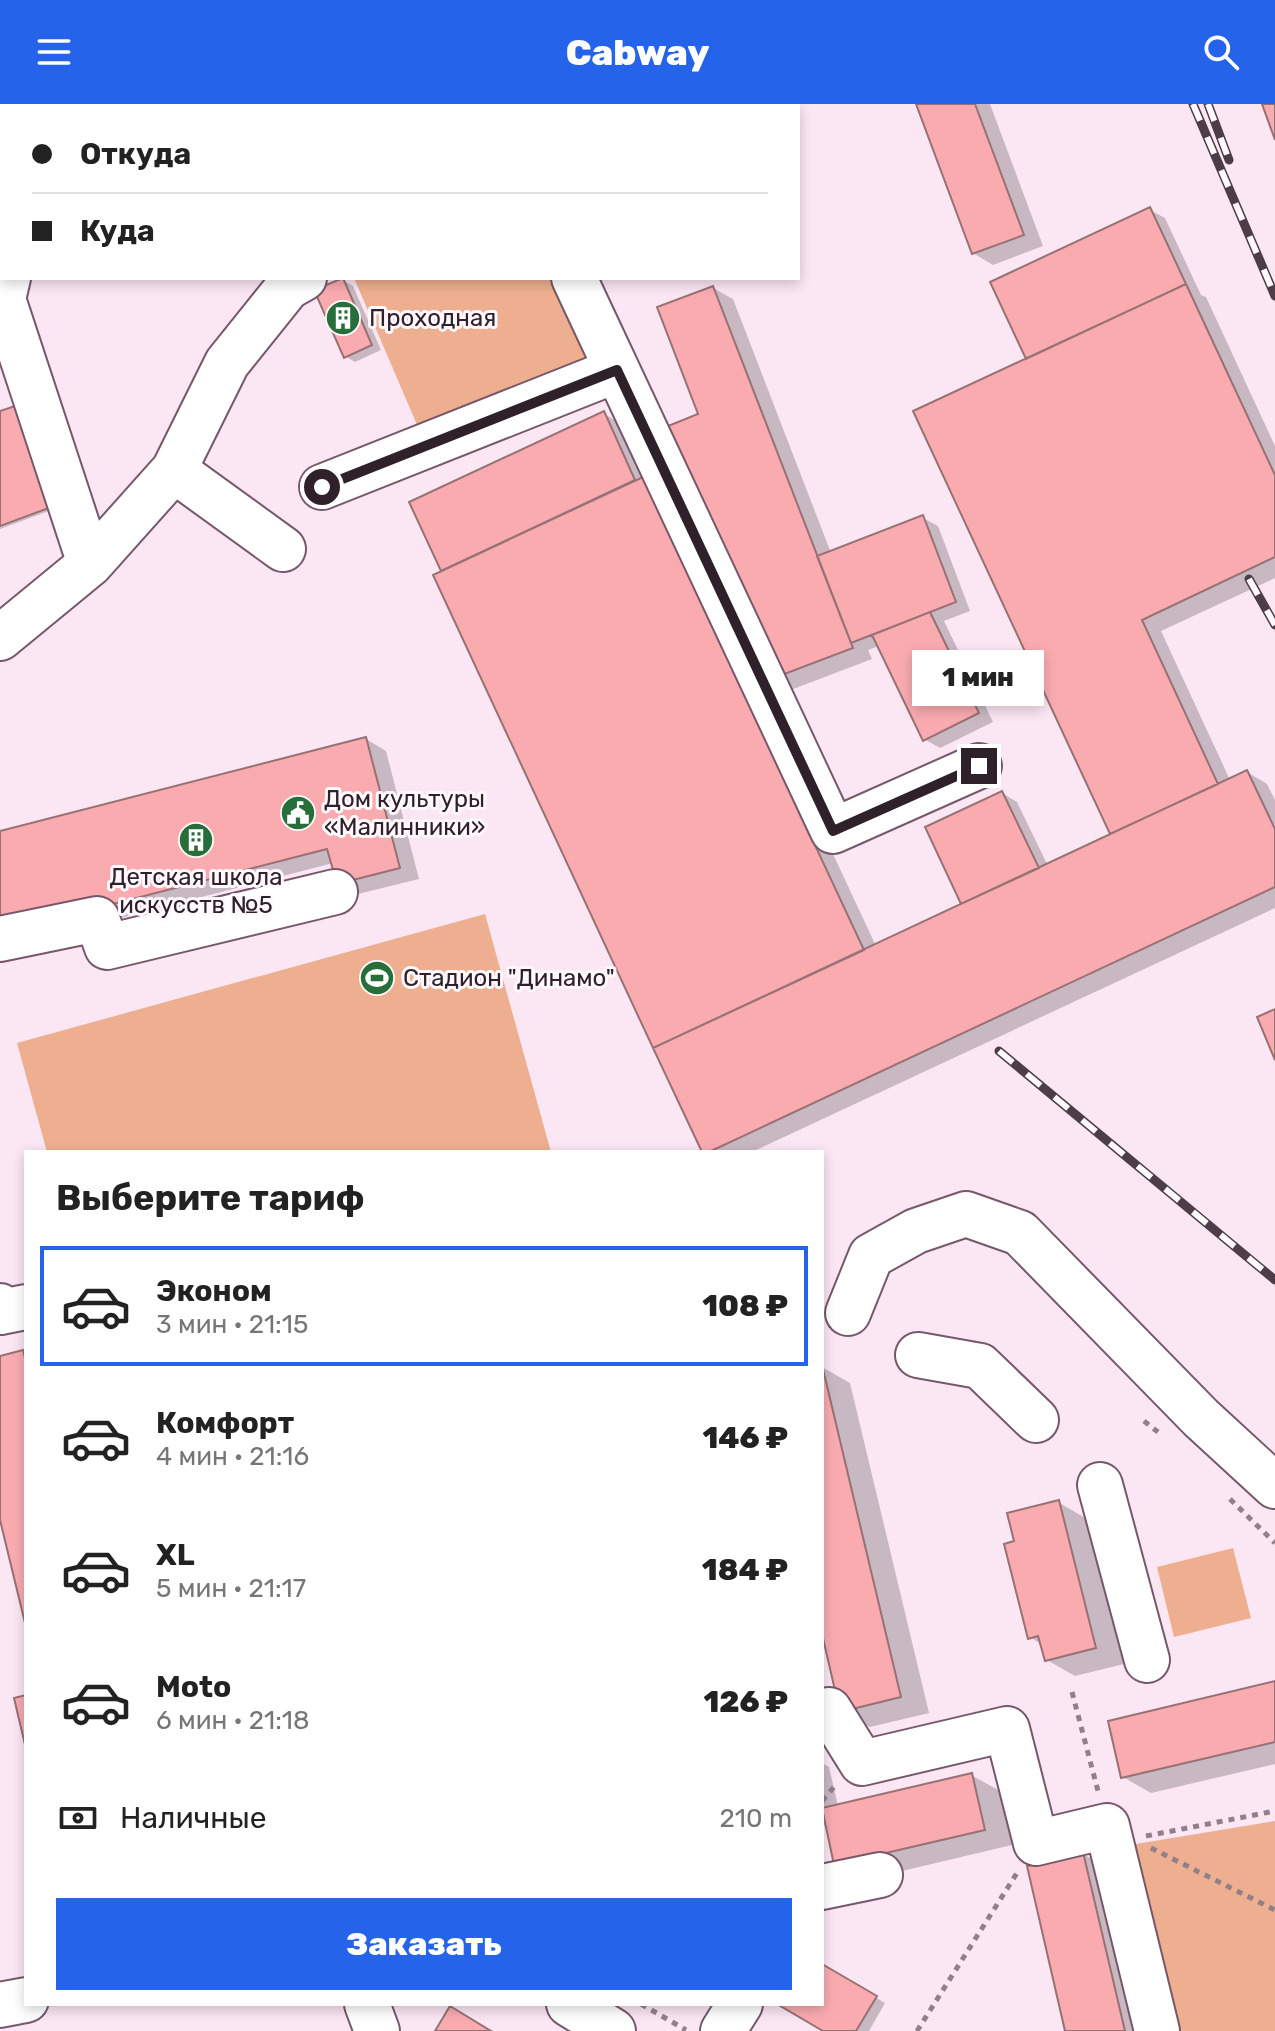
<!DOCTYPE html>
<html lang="ru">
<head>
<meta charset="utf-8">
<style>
  body { margin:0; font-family:Rubik,sans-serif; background:#f2f2f2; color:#222; height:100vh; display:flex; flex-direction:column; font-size:30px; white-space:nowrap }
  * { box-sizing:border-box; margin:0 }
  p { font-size:26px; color:#767676 }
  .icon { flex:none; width:44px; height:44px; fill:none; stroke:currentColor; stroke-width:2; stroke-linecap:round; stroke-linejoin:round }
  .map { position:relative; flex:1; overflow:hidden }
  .sheet { position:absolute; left:24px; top:1046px; width:800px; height:856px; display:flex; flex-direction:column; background:#fff; border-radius:0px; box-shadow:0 4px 12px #0003 }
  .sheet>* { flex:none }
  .hud { position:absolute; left:0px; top:0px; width:800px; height:176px; box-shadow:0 4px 12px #0003; display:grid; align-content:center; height:176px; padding:0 32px; background:#fff }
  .end { position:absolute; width:36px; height:36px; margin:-18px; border:10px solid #2e2129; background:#fff; box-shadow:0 0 0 4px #fff }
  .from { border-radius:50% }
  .bubble { position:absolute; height:56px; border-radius:0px; background:#fff; box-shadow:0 4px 12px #0003; font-size:26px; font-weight:800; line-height:56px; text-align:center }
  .hud b { display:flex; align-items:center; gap:28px; height:76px; font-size:30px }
  .hud b+b { border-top:2px solid #e0e0e0 }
  .hud i { width:20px; height:20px; background:#222 }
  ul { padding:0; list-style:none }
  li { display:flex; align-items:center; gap:24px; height:120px; margin:0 16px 12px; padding:0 16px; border:4px solid transparent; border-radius:0px }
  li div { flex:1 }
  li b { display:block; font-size:30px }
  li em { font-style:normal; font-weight:800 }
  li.selected { border-color:#2563eb }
  li>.icon { width:72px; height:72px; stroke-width:1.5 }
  h2 { padding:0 32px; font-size:36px; line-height:96px }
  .pay { display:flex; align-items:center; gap:20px; height:88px; padding:0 32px; font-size:30px }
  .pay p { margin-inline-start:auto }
  .primary-button { display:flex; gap:16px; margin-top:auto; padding:16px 32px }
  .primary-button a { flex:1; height:92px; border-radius:0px; background:#2563eb; color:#fff; font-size:32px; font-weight:800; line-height:92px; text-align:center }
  header { display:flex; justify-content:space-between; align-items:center; height:104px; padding:0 32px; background:#2563eb; color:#fff; font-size:36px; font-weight:800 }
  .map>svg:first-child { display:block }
  .green { fill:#edaf8f }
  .shadow { fill:#0003 }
  .building { fill:#f9abb0; stroke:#977174; stroke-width:2 }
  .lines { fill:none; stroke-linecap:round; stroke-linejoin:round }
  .minor-casing { stroke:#77586b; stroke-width:48 }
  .path { stroke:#91808a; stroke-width:5; stroke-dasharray:6 6; stroke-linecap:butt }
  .minor { stroke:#fff; stroke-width:44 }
  .rail-casing { stroke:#4c3d46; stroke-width:9 }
  .rail { stroke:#fff8fc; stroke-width:6; stroke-dasharray:18; stroke-linecap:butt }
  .route { stroke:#2e2129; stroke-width:10 }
  .labels { text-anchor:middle; stroke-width:6; stroke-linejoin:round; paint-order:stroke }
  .poi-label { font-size:24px; fill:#2e2129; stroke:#fff8fc; text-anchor:start }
</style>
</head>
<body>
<header><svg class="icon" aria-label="menu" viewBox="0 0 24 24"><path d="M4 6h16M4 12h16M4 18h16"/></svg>Cabway<svg class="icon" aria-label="search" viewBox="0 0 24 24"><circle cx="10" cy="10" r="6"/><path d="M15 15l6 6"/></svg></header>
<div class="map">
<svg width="1275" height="1927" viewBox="0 0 1275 1927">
  <rect width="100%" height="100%" fill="#fbe6f3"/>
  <!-- green -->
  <path class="green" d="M354,174H557L594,253L418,323Z
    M485,810L551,1048H47L17,939Z
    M1233,1444L1251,1514L1174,1533L1157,1463Z
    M1275,1717V1927H1177L1130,1741Z"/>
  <!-- shadow -->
  <path class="shadow" d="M393,0H471L472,2H393Z
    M918,0H990L1043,142L993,161L973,149Z
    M1150,106L1165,114L1201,191L1206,193L1275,342V474L1161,527L1230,676L1247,668L1267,680L1275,696V804L752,1048H704L412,399L604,310L624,321L663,386L876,842L965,800L1002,689L1017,698L1048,762L1113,731L916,308L1028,255Z
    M343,176L353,182L381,246L355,258L345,252Z
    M713,184L733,195L831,449L923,414L938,422L970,507L944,517L993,618L940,644L924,635L879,542L868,546L872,555L788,587L701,311Z
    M0,310L57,404L0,425Z
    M366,635L386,647L419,775L358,790L338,779L333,759L0,845V729Z
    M822,1263L850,1279L929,1609L870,1623L842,1607L822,1522Z
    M1058,1398L1087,1415L1124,1560L1075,1572L1047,1556L1043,1541L1030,1533L1017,1439Z
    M1275,1579V1660L1151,1689L1123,1673Z
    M822,1659L829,1663L838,1702L971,1671L1000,1687L1012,1741L864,1776L827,1721L822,1722Z
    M1083,1750L1111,1766L1149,1927H1067Z
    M822,1862L885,1899L869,1927H827L781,1900H822Z"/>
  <!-- building -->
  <path class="building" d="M117,0H215L216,2H112Z
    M243,0H311L312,2H243Z
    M390,0H454L450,2H391Z
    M916,0H975L1024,131L972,150Z
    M1262,0H1275V36Z
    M1150,103L1186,180L1026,255L990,178Z
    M343,174L372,241L344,254L314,186Z
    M1186,180L1275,371V453L1142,516L1218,680L1110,730L913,307Z
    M713,182L853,544L766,577L668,322L698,310L657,203Z
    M18,301L54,402L0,422V307Z
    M604,307L635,376L441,467L409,398Z
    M643,373L864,846L653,944L433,471Z
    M923,411L956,498L851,539L817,452Z
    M930,508L979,609L923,637L872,531Z
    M366,633L400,764L337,780L327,745L0,829V727Z
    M1247,666L1275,725V783L709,1048H702L653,944Z
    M1002,687L1039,764L961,800L925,723Z
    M1275,905V956L1257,913Z
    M23,1246L26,1258V1523L0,1416V1252Z
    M822,1261L901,1593L840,1608L822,1530Z
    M1059,1396L1096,1544L1045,1557L1038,1532L1028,1535L1004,1440L1014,1437L1007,1409Z
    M1275,1577V1638L1121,1674L1108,1617Z
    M26,1591V1645L14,1594Z
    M972,1669L985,1726L834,1761L822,1704Z
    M1083,1748L1125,1927H1065L1027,1762Z
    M822,1860L877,1892L856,1927H823L777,1900H822Z
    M450,1902L491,1927H435Z"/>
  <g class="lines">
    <!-- minor casing -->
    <g class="minor-casing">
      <path id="minor" d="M7,0V2
        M364,0L365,2
        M637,2L641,0
        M8,174L3,195L90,460
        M574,174L833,727L979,662
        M174,366L283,445
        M322,383L617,266
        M0,534L90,460L174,366L227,259L288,183L304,174
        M0,835L97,815L107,843L335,788
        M0,1202L1,1208L26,1203
        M848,1209L871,1152L916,1127L966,1110L1020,1129L1201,1314L1275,1382
        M918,1251L980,1262L1036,1316
        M1100,1381L1147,1556
        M822,1607L829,1606L862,1659L1007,1625L1036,1739L1107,1722L1157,1927
        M822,1783L880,1771
        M367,1900L377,1927
        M569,1900L613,1927
        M0,1901L26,1896
        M723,1927L740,1900"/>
    </g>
    <!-- path -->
    <path class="path" d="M1144,1317L1158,1328
      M1230,1395L1275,1439
      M1072,1588L1098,1687
      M822,1697L834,1683
      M1146,1732L1275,1707
      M1151,1744L1275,1806
      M641,1900L686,1926
      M917,1927L1017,1769"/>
    <!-- minor -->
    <use href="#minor" class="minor"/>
    <!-- rail casing -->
    <g class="rail-casing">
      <path id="rail" d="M1193,0L1275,192
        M1208,0L1229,56
        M1249,475L1275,521
        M999,947L1275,1176"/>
    </g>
    <!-- rail -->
    <use href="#rail" class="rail"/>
  </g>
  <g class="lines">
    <!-- route -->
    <path class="route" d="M322,383L617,266L833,727L979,662"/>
  </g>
  <!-- icons -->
  <defs>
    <g id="building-disc" transform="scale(1.8)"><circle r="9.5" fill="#276e3a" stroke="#fff8fc"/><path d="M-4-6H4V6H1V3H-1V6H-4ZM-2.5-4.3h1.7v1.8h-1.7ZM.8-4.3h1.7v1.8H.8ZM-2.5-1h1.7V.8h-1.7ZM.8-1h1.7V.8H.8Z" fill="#fff"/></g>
    <g id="civic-disc" transform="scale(1.8)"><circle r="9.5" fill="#276e3a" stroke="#fff8fc"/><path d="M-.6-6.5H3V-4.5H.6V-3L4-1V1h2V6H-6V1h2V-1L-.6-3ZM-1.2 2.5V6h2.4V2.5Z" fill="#fff"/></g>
    <g id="stadium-disc" transform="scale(1.8)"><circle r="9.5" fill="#276e3a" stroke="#fff8fc"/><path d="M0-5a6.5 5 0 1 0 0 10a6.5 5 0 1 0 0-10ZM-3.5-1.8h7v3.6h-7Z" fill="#fff"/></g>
  </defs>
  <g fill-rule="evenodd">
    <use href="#building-disc" x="343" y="214"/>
    <use href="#civic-disc" x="298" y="709"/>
    <use href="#building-disc" x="196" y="736"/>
    <use href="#stadium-disc" x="377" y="874"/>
  </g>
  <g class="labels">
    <!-- poi labels -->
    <g class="poi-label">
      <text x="369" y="222">Проходная</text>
      <text x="324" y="703">Дом культуры<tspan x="324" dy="28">«Малинники»</tspan></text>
      <text x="196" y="781" text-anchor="middle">Детская школа<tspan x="196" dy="28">искусств №5</tspan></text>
      <text x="403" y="882">Стадион "Динамо"</text>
    </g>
  </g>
</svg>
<i class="end from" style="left:322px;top:383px"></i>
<i class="end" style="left:979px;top:662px"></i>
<div class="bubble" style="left:912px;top:546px;width:132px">1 мин</div>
<div class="hud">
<b><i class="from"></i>Откуда</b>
<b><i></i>Куда</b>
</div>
<section class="sheet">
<h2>Выберите тариф</h2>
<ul>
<li class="selected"><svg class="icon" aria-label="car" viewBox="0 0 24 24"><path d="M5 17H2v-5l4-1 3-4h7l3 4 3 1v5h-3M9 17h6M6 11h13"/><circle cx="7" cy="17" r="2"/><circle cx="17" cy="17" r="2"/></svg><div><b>Эконом</b><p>3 мин · 21:15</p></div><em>108 ₽</em></li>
<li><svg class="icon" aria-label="car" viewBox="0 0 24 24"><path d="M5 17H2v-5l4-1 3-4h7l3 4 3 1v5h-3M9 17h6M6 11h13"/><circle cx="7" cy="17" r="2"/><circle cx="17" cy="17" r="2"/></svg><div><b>Комфорт</b><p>4 мин · 21:16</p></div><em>146 ₽</em></li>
<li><svg class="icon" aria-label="car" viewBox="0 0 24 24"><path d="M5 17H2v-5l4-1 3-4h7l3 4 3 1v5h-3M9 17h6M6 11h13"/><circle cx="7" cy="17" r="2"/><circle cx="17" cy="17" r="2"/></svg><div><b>XL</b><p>5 мин · 21:17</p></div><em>184 ₽</em></li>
<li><svg class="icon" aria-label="car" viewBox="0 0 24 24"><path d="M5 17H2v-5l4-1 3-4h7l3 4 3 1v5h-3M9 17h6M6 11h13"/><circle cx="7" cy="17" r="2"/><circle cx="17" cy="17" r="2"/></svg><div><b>Moto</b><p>6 мин · 21:18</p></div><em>126 ₽</em></li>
</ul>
<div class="pay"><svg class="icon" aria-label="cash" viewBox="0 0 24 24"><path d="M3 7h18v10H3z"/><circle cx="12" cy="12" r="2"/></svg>Наличные<p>210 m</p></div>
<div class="primary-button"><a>Заказать</a></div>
</section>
</div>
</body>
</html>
